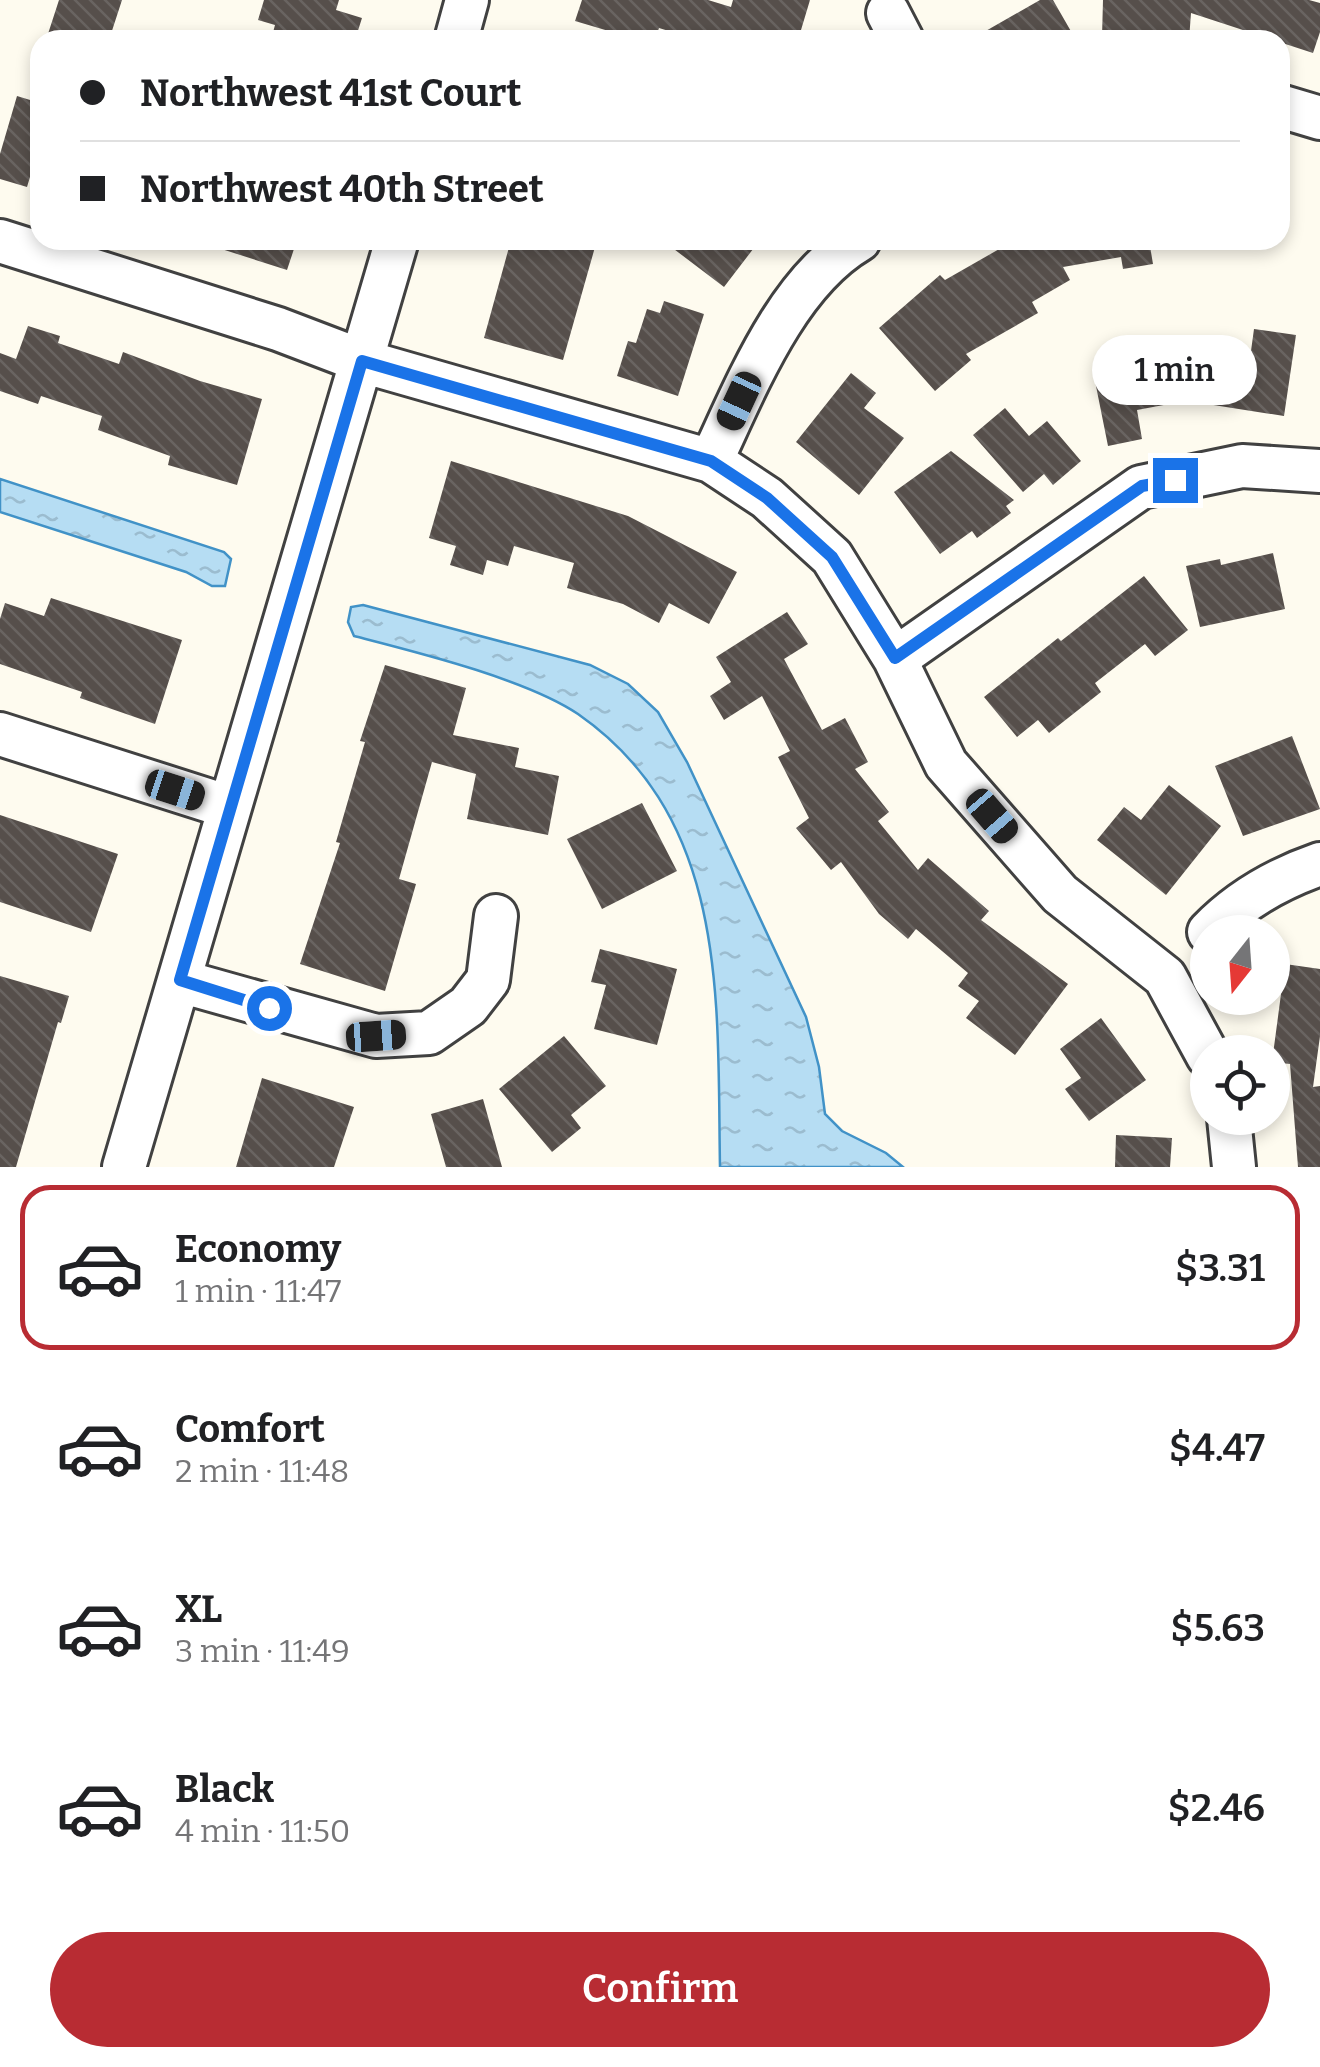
<!DOCTYPE html>
<html lang="en">
<head>
<meta charset="utf-8">
<style>
  body { margin:0; font-family:Bitter,serif; background:#f6f6f6; color:#202124; height:100vh; display:flex; flex-direction:column; font-size:38px; white-space:nowrap }
  * { box-sizing:border-box; margin:0 }
  p { font-size:32px; color:#757577 }
  .icon { flex:none; width:55px; height:55px; fill:none; stroke:currentColor; stroke-width:2; stroke-linecap:round; stroke-linejoin:round }
  .map { position:relative; height:1167px; overflow:hidden }
  .details { display:flex; flex-direction:column; background:#fff; flex:1 }
  .details>* { flex:none }
  .guide { position:absolute; left:30px; top:30px; width:1260px; height:220px; border-radius:30px; box-shadow:0 5px 15px #0003; display:grid; align-content:center; height:220px; padding:0 50px; background:#fff }
  .needle { width:65px; rotate:197deg }
  .tools { position:absolute; left:1190px; top:915px; display:grid; gap:20px }
  .tools a { display:grid; place-items:center; width:100px; height:100px; border-radius:50%; background:#fff; box-shadow:0 5px 15px #0003; font-size:50px }
  .end { position:absolute; width:45px; height:45px; margin:-22px; border:12px solid #1a73e8; background:#fff; box-shadow:0 0 0 5px #fff }
  .from { border-radius:50% }
  .bubble { position:absolute; height:70px; border-radius:35px; background:#fff; box-shadow:0 5px 15px #0003; font-size:32px; font-weight:600; line-height:70px; text-align:center }
  .car { position:absolute; width:30px; height:60px; margin:-30px -15px; border-radius:12px; box-shadow:0 0 8px 2px #0007; background:linear-gradient(#222 24%,#8ab4d8 0 40%,#222 0 76%,#8ab4d8 0 86%,#222 0) }
  .guide b { display:flex; align-items:center; gap:35px; height:95px; font-size:38px }
  .guide b+b { border-top:2px solid #e0e0e0 }
  .guide i { width:25px; height:25px; background:#202124 }
  ul { padding:18px 0 0; list-style:none }
  li { display:flex; align-items:center; gap:30px; height:165px; margin:0 20px 15px; padding:0 30px; border:5px solid transparent; border-radius:30px }
  li div { flex:1 }
  li b { display:block; font-size:38px }
  li em { font-style:normal; font-weight:600 }
  li.selected { border-color:#b82c33 }
  li>.icon { width:90px; height:90px; stroke-width:1.5 }
  .button { display:flex; gap:20px; margin-top:auto; padding:20px 50px }
  .button a { flex:1; height:115px; border-radius:60px; background:#b82c33; color:#fff; font-size:40px; font-weight:600; line-height:115px; text-align:center }
  .map>svg:first-child { display:block }
  .water { fill:url(#water-ripples); stroke:#4192c7; stroke-width:2.5 }
  .building { fill:url(#building-back-hatch) }
  .lines { fill:none; stroke-linecap:round; stroke-linejoin:round }
  .minor-casing { stroke:#414141; stroke-width:48 }
  .minor { stroke:#fff; stroke-width:42 }
  .route { stroke:#1a73e8; stroke-width:12 }
</style>
</head>
<body>
<div class="map">
<svg width="1320" height="1167" viewBox="0 0 1320 1167">
  <defs>
    <pattern id="water-ripples" width="26" height="14" patternUnits="userSpaceOnUse" patternTransform="scale(2.5)"><rect width="26" height="14" fill="#b6ddf3"/><path d="M2 4q2-2 4 0t4 0M15 11q2-2 4 0t4 0" fill="none" stroke="#9bbccf"/></pattern>
    <pattern id="building-back-hatch" width="6" height="6" patternUnits="userSpaceOnUse" patternTransform="scale(2.5)"><rect width="6" height="6" fill="#564f4b"/><path d="M-1 5l2 2M0 0l6 6M5-1l2 2" fill="none" stroke="#696461"/></pattern>
  </defs>
  <rect width="100%" height="100%" fill="#fefbef"/>
  <!-- water -->
  <path class="water" d="M0,479L224,552L231,559L225,586H212L186,572L0,512Z
    M363,605L590,665L628,684L658,712L687,762L806,1017L819,1067L825,1114L842,1131L886,1153L903,1167H720C717,1002 730,820 578,714C526,679 416,652 354,636L348,622L351,607Z"/>
  <!-- building -->
  <path class="building" d="M59,0H122L109,40H46Z
    M264,0H339L336,10L362,18L355,40H271L275,25L258,20Z
    M582,0H708L731,7L733,0H810L798,40H698L659,28L655,40H639L575,21Z
    M1040,0H1053L1076,40H970Z
    M1103,0H1309L1320,3V32L1313,53L1191,13L1189,40L1102,37Z
    M17,96L40,103V180L30,177L27,187L0,179V154Z
    M210,240H297L287,270L209,245Z
    M511,240H597L563,360L484,338Z
    M662,240H760L724,287Z
    M1015,240H1149L1153,264L1123,269L1121,257L1063,267L1070,280L1032,302L1038,313L966,354L971,360L935,391L879,328L940,275L945,280Z
    M664,301L704,314L678,396L617,376L628,341L636,343L647,309L660,313Z
    M28,326L60,336L58,343L119,364L123,352L200,381L262,399L237,485L168,465L170,456L98,430L102,416L41,396L38,404L0,391V353L16,359Z
    M1254,329L1296,335L1284,416L1207,404L1216,346L1251,351Z
    M1177,360L1185,401L1137,410L1142,439L1108,446L1094,376Z
    M851,373L876,393L864,408L904,438L859,495L796,442Z
    M1005,408L1029,436L1047,421L1081,461L1053,485L1044,474L1023,492L973,435Z
    M951,451L1014,500L1006,506L1011,513L977,538L972,531L940,554L894,492Z
    M451,461L628,516L737,572L709,624L669,603L659,623L623,604L567,588L574,563L514,546L508,566L487,560L483,575L450,565L456,546L429,538Z
    M1273,553L1285,609L1200,627L1186,566L1220,559L1221,565Z
    M1144,576L1188,630L1155,656L1145,644L1095,683L1101,692L1049,733L1038,720L1017,737L984,697L1058,638L1061,641Z
    M51,598L182,640L155,724L80,698L82,692L0,664V619L5,603L44,616Z
    M787,612L808,644L784,659L822,730L845,718L868,762L855,769L889,812L878,821L918,870L928,858L989,911L981,920L1068,984L1015,1055L966,1018L979,1001L958,986L968,973L916,929L908,939L879,914L841,862L831,870L796,828L809,818L778,757L790,751L762,696L724,720L710,696L731,682L716,657Z
    M385,665L466,688L453,735L519,748L515,767L559,776L548,835L467,819L476,774L432,762L399,879L416,884L385,991L300,964L340,843L336,842L365,742L360,741Z
    M1292,736L1320,809L1243,836L1215,766Z
    M1169,785L1221,826L1166,895L1097,840L1124,807L1141,820Z
    M642,803L677,871L602,909L567,839Z
    M0,815L118,854L91,932L0,902Z
    M600,949L677,969L657,1045L594,1029L606,985L591,982Z
    M1285,964L1320,969V1036L1313,1087L1320,1086V1167H1298L1290,1064L1272,1062Z
    M0,976L69,996L61,1023L58,1022L16,1167H0Z
    M1101,1018L1146,1080L1089,1121L1065,1089L1081,1078L1060,1049Z
    M564,1036L606,1086L571,1115L581,1128L552,1152L499,1089Z
    M262,1078L354,1107L334,1167H236Z
    M483,1099L502,1167H446L431,1114Z
    M1116,1135L1172,1138L1170,1167H1115Z"/>
  <g class="lines">
    <!-- minor casing -->
    <g class="minor-casing">
      <path id="minor" d="M888,13L902,40
        M456,40L467,0
        M1280,106L1320,118
        M0,241L278,329L362,361L711,461L767,498L832,557L895,659L946,764L1060,894L1165,977L1208,1056
        M711,461C746,387 786,283 859,240
        M895,659L1141,487L1242,466L1320,471
        M0,734L229,807
        M1209,932C1240,900 1277,879 1320,864
        M180,981L376,1036L429,1033L468,1006L488,980L496,916
        M1229,1118L1234,1167
        M124,1167L397,240"/>
    </g>
    <!-- minor -->
    <use href="#minor" class="minor"/>
  </g>
  <g class="lines">
    <!-- route -->
    <path class="route" d="M269,1008L180,980L362,361L711,461L767,498L832,557L895,658L1142,486L1175,480"/>
  </g>
</svg>
<div class="tools">
<a><svg class="needle" viewBox="-14 -14 28 28"><path d="M0-13l5 13h-10z" fill="#e53935"/><path d="M0 13l5-13h-10z" fill="#757577"/></svg></a>
<a><svg class="icon" aria-label="locate" viewBox="0 0 24 24"><circle cx="12" cy="12" r="6"/><path d="M12 2v4M12 18v4M2 12h4M18 12h4"/></svg></a>
</div>
<i class="end from" style="left:269px;top:1008px"></i>
<i class="end" style="left:1175px;top:480px"></i>
<div class="bubble" style="left:1092px;top:335px;width:165px">1 min</div>
<i class="car" style="left:739px;top:401px;rotate:205deg"></i>
<i class="car" style="left:175px;top:790px;rotate:108deg"></i>
<i class="car" style="left:992px;top:816px;rotate:139deg"></i>
<i class="car" style="left:376px;top:1036px;rotate:86deg"></i>
<div class="guide">
<b><i class="from"></i>Northwest 41st Court</b>
<b><i></i>Northwest 40th Street</b>
</div>
</div>
<section class="details">
<ul>
<li class="selected"><svg class="icon" aria-label="car" viewBox="0 0 24 24"><path d="M5 17H2v-5l4-1 3-4h7l3 4 3 1v5h-3M9 17h6M6 11h13"/><circle cx="7" cy="17" r="2"/><circle cx="17" cy="17" r="2"/></svg><div><b>Economy</b><p>1 min · 11:47</p></div><em>$3.31</em></li>
<li><svg class="icon" aria-label="car" viewBox="0 0 24 24"><path d="M5 17H2v-5l4-1 3-4h7l3 4 3 1v5h-3M9 17h6M6 11h13"/><circle cx="7" cy="17" r="2"/><circle cx="17" cy="17" r="2"/></svg><div><b>Comfort</b><p>2 min · 11:48</p></div><em>$4.47</em></li>
<li><svg class="icon" aria-label="car" viewBox="0 0 24 24"><path d="M5 17H2v-5l4-1 3-4h7l3 4 3 1v5h-3M9 17h6M6 11h13"/><circle cx="7" cy="17" r="2"/><circle cx="17" cy="17" r="2"/></svg><div><b>XL</b><p>3 min · 11:49</p></div><em>$5.63</em></li>
<li><svg class="icon" aria-label="car" viewBox="0 0 24 24"><path d="M5 17H2v-5l4-1 3-4h7l3 4 3 1v5h-3M9 17h6M6 11h13"/><circle cx="7" cy="17" r="2"/><circle cx="17" cy="17" r="2"/></svg><div><b>Black</b><p>4 min · 11:50</p></div><em>$2.46</em></li>
</ul>
<div class="button"><a>Confirm</a></div>
</section>
</body>
</html>
